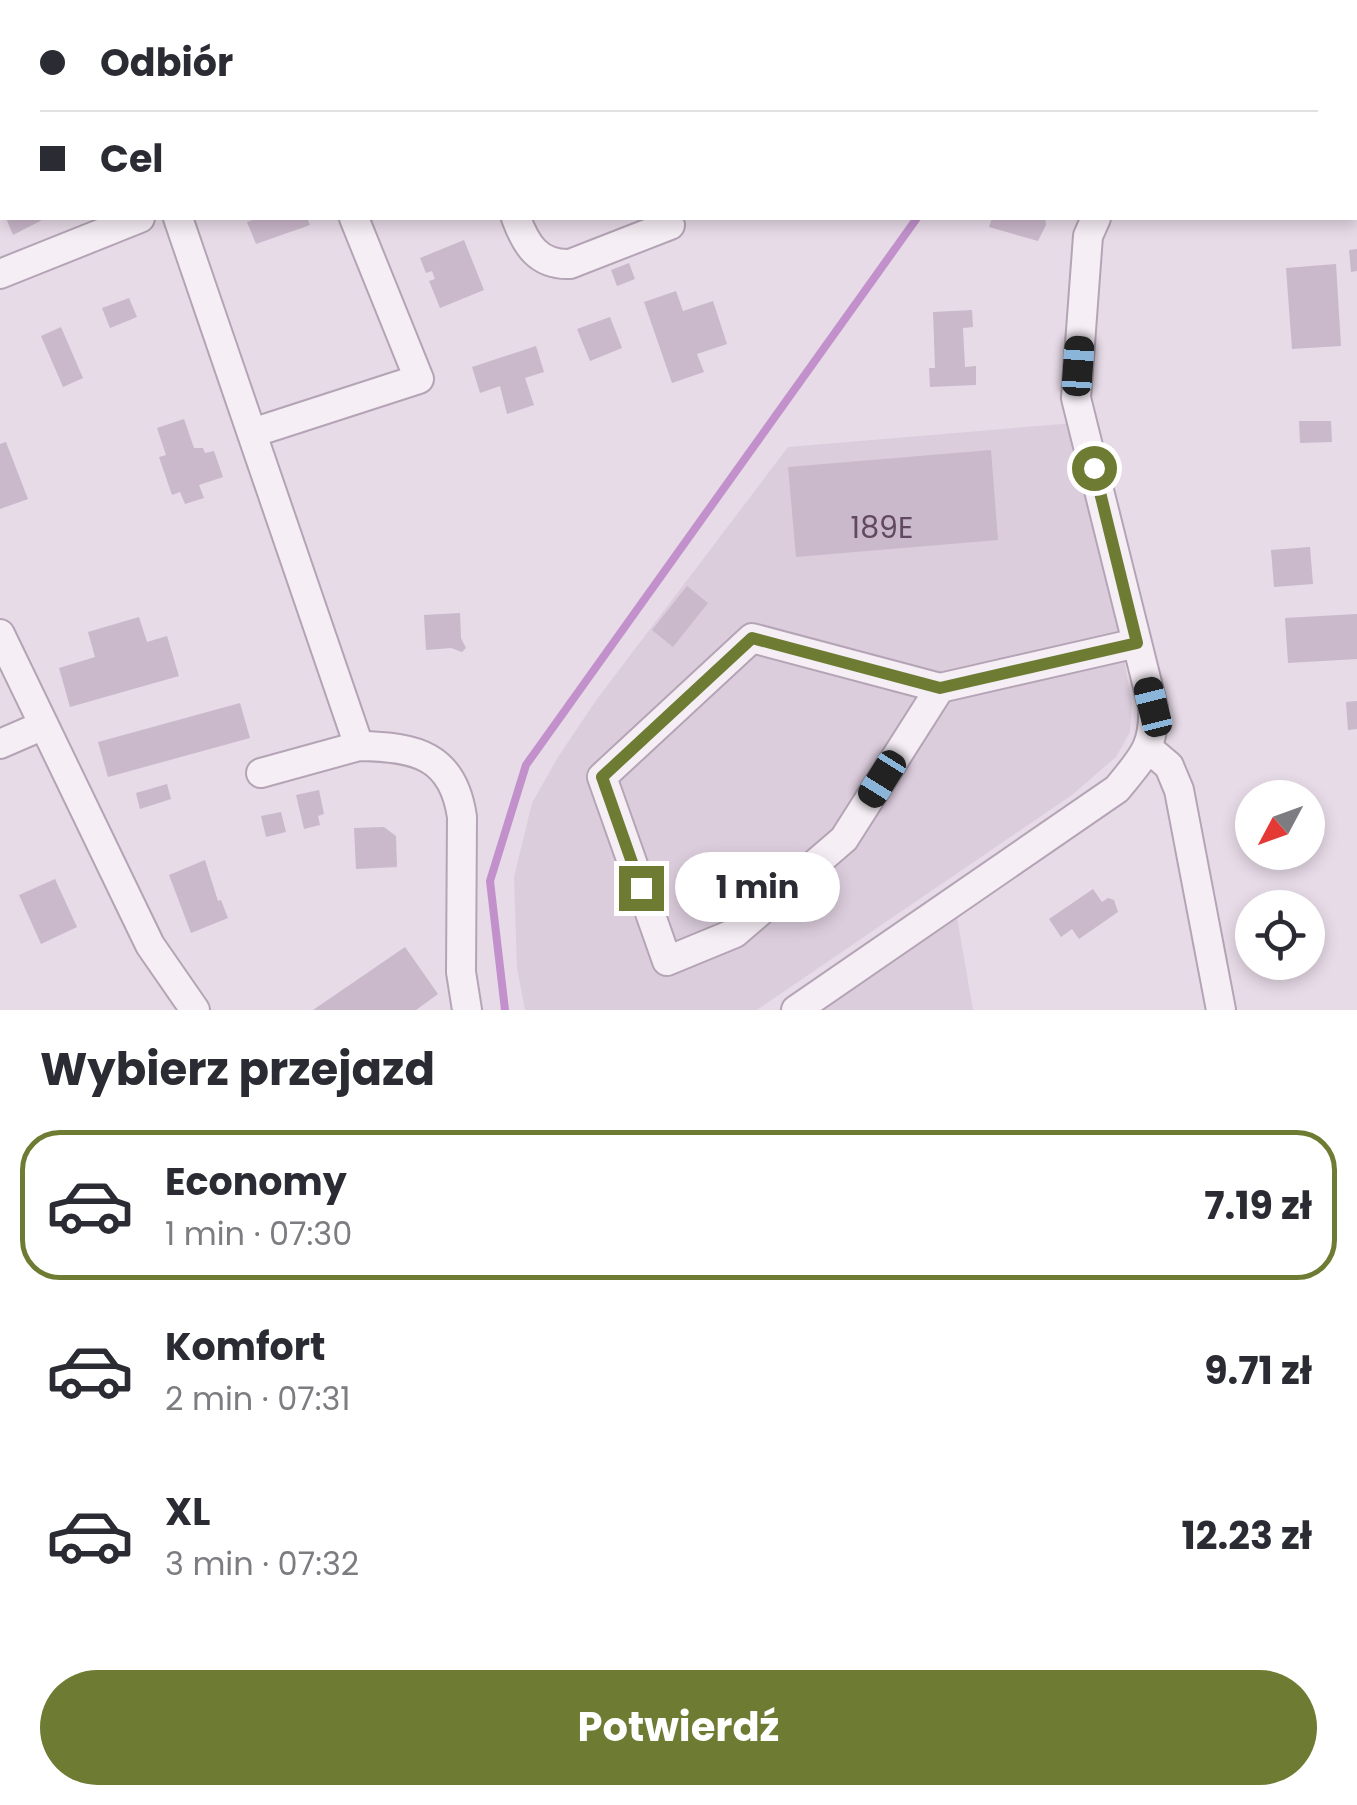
<!DOCTYPE html>
<html lang="pl">
<head>
<meta charset="utf-8">
<style>
  body { margin:0; font-family:Poppins,sans-serif; background:#f7f7f7; color:#2b2b33; height:100vh; display:flex; flex-direction:column; font-size:38px; white-space:nowrap }
  * { box-sizing:border-box; margin:0 }
  p { font-size:32px; color:#7c7c81 }
  .icon { flex:none; width:55px; height:55px; fill:none; stroke:currentColor; stroke-width:2; stroke-linecap:round; stroke-linejoin:round }
  .map { position:relative; height:1010px; overflow:hidden }
  .details { display:flex; flex-direction:column; background:#fff; flex:1 }
  .details>* { flex:none }
  .hud { position:absolute; left:0px; top:0px; width:1358px; height:220px; box-shadow:0 5px 15px #0003; display:grid; align-content:center; height:220px; padding:0 40px; background:#fff }
  .needle { width:65px; rotate:229deg }
  .tools { position:absolute; left:1235px; top:780px; display:grid; gap:20px }
  .tools a { display:grid; place-items:center; width:90px; height:90px; border-radius:50%; background:#fff; box-shadow:0 5px 15px #0003; font-size:50px }
  .end { position:absolute; width:45px; height:45px; margin:-22px; border:12px solid #6e7b32; background:#fff; box-shadow:0 0 0 5px #fff }
  .from { border-radius:50% }
  .bubble { position:absolute; height:70px; border-radius:35px; background:#fff; box-shadow:0 5px 15px #0003; font-size:32px; font-weight:700; line-height:70px; text-align:center }
  .car { position:absolute; width:30px; height:60px; margin:-30px -15px; border-radius:12px; box-shadow:0 0 8px 2px #0007; background:linear-gradient(#222 24%,#8ab4d8 0 40%,#222 0 76%,#8ab4d8 0 86%,#222 0) }
  .hud b { display:flex; align-items:center; gap:35px; height:95px; font-size:38px }
  .hud b+b { border-top:2px solid #e1e1e2 }
  .hud i { width:25px; height:25px; background:#2b2b33 }
  ul { padding:0; list-style:none }
  li { display:flex; align-items:center; gap:30px; height:150px; margin:0 20px 15px; padding:0 20px; border:5px solid transparent; border-radius:40px }
  li div { flex:1 }
  li b { display:block; font-size:38px }
  li em { font-style:normal; font-weight:700 }
  li.selected { border-color:#6e7b32 }
  li>.icon { width:90px; height:90px; stroke-width:1.5 }
  h2 { padding:0 40px; font-size:45px; line-height:120px }
  .cta { display:flex; gap:20px; margin-top:auto; padding:20px 40px }
  .cta a { flex:1; height:115px; border-radius:60px; background:#6e7b32; color:#fff; font-size:40px; font-weight:700; line-height:115px; text-align:center }
  .map>svg:first-child { display:block }
  .built { fill:#dccddd }
  .lines { fill:none; stroke-linecap:round; stroke-linejoin:round }
  .stream { stroke:#c291cc; stroke-width:8 }
  .building { fill:#cab8cb }
  .minor-casing { stroke:#b4a4b5; stroke-width:32 }
  .minor { stroke:#f5eef5; stroke-width:28 }
  .route { stroke:#6e7b32; stroke-width:12 }
  .labels { text-anchor:middle; stroke-width:8; stroke-linejoin:round; paint-order:stroke }
  .number-label { font-size:30px; fill:#614962 }
</style>
</head>
<body>
<div class="map">
<svg width="1357" height="1010" viewBox="0 0 1357 1010">
  <rect width="100%" height="100%" fill="#e7dbe7"/>
  <!-- built -->
  <path class="built" d="M1074,423L1112,589L1132,704L1130,732L1116,757L1072,795L757,1010H525L517,968L514,877L532,803L558,757L597,699L788,447Z
    M957,917L973,1010H822Z"/>
  <g class="lines">
    <!-- stream -->
    <path class="stream" d="M1070,2L1072,0
      M505,1010L490,881L526,765L917,218"/>
  </g>
  <!-- building -->
  <path class="building" d="M6,218H46L13,235Z
    M259,218H307L310,225L256,244L247,222Z
    M992,218H1045L1046,225L1038,241L989,227Z
    M464,240L484,290L440,308L429,281L435,279L432,271L426,273L420,258Z
    M1357,249V271L1351,272L1349,250Z
    M629,263L635,279L617,286L611,270Z
    M1336,264L1341,346L1292,349L1286,268Z
    M676,291L683,311L713,301L727,344L697,354L704,372L672,383L644,302Z
    M129,298L137,317L110,328L102,308Z
    M972,310L973,327L963,328L965,367L976,366V385L930,387L929,368H935L933,312Z
    M610,317L622,348L590,361L577,329Z
    M61,327L83,378L63,387L41,336Z
    M536,346L544,372L525,378L534,405L507,414L500,386L480,393L472,367Z
    M184,419L194,448H203L205,453L214,451L223,477L199,485L204,498L185,504L180,492L172,495L159,457L166,455L157,428Z
    M1299,421H1331L1332,442L1300,443Z
    M6,442L28,499L0,509V444Z
    M991,450L998,540L796,557L788,467Z
    M1310,547L1313,584L1274,587L1271,550Z
    M687,586L708,603L673,647L652,630Z
    M460,613L461,638L466,648L462,652L451,648L426,650L424,615Z
    M1357,614V659L1288,663L1285,618Z
    M139,617L147,642L167,636L179,676L70,707L59,668L95,657L88,632Z
    M1357,701V729L1348,730L1346,702Z
    M240,703L250,738L108,777L98,742Z
    M167,784L171,799L140,809L136,793Z
    M319,790L324,814L318,816L320,825L304,829L296,795Z
    M281,812L286,832L266,837L261,816Z
    M384,827L396,836L397,867L356,869L354,828Z
    M205,860L218,901L221,900L228,918L191,933L169,875Z
    M55,879L77,927L41,944L19,895Z
    M1093,889L1102,902L1108,898L1114,900L1118,912L1079,939L1072,929L1061,937L1049,919Z
    M405,947L438,994L416,1010H313Z"/>
  <g class="lines">
    <!-- minor casing -->
    <g class="minor-casing">
      <path id="minor" d="M1194,2L1196,0
        M178,218L359,746C416,747 453,755 462,817L461,972L467,1010
        M516,218C526,245 538,265 570,264L670,225
        M0,274L140,218
        M252,433L419,379L354,218
        M0,634L150,945L195,1010
        M940,688L752,638L602,777L667,961L735,933L844,839L940,688L1137,643
        M0,744L44,725
        M1149,749L1169,766L1179,790L1221,1010
        M261,773L359,746
        M796,1010L1117,789C1141,759 1155,748 1153,707L1076,398L1088,236L1096,218"/>
    </g>
    <!-- minor -->
    <use href="#minor" class="minor"/>
  </g>
  <g class="lines">
    <!-- route -->
    <path class="route" d="M641,888L602,777L752,638L940,688L1137,643L1094,468"/>
  </g>
  <g class="labels">
    <!-- number labels -->
    <g class="number-label">
      <text x="882" y="538">189E</text>
    </g>
  </g>
</svg>
<div class="tools">
<a><svg class="needle" viewBox="-14 -14 28 28"><path d="M0-13l5 13h-10z" fill="#e53935"/><path d="M0 13l5-13h-10z" fill="#7c7c81"/></svg></a>
<a><svg class="icon" aria-label="locate" viewBox="0 0 24 24"><circle cx="12" cy="12" r="6"/><path d="M12 2v4M12 18v4M2 12h4M18 12h4"/></svg></a>
</div>
<i class="end from" style="left:1094px;top:468px"></i>
<i class="end" style="left:641px;top:888px"></i>
<div class="bubble" style="left:675px;top:852px;width:165px">1 min</div>
<i class="car" style="left:1078px;top:366px;rotate:4deg"></i>
<i class="car" style="left:1153px;top:707px;rotate:346deg"></i>
<i class="car" style="left:882px;top:779px;rotate:212deg"></i>
<div class="hud">
<b><i class="from"></i>Odbiór</b>
<b><i></i>Cel</b>
</div>
</div>
<section class="details">
<h2>Wybierz przejazd</h2>
<ul>
<li class="selected"><svg class="icon" aria-label="car" viewBox="0 0 24 24"><path d="M5 17H2v-5l4-1 3-4h7l3 4 3 1v5h-3M9 17h6M6 11h13"/><circle cx="7" cy="17" r="2"/><circle cx="17" cy="17" r="2"/></svg><div><b>Economy</b><p>1 min · 07:30</p></div><em>7.19 zł</em></li>
<li><svg class="icon" aria-label="car" viewBox="0 0 24 24"><path d="M5 17H2v-5l4-1 3-4h7l3 4 3 1v5h-3M9 17h6M6 11h13"/><circle cx="7" cy="17" r="2"/><circle cx="17" cy="17" r="2"/></svg><div><b>Komfort</b><p>2 min · 07:31</p></div><em>9.71 zł</em></li>
<li><svg class="icon" aria-label="car" viewBox="0 0 24 24"><path d="M5 17H2v-5l4-1 3-4h7l3 4 3 1v5h-3M9 17h6M6 11h13"/><circle cx="7" cy="17" r="2"/><circle cx="17" cy="17" r="2"/></svg><div><b>XL</b><p>3 min · 07:32</p></div><em>12.23 zł</em></li>
</ul>
<div class="cta"><a>Potwierdź</a></div>
</section>
</body>
</html>
